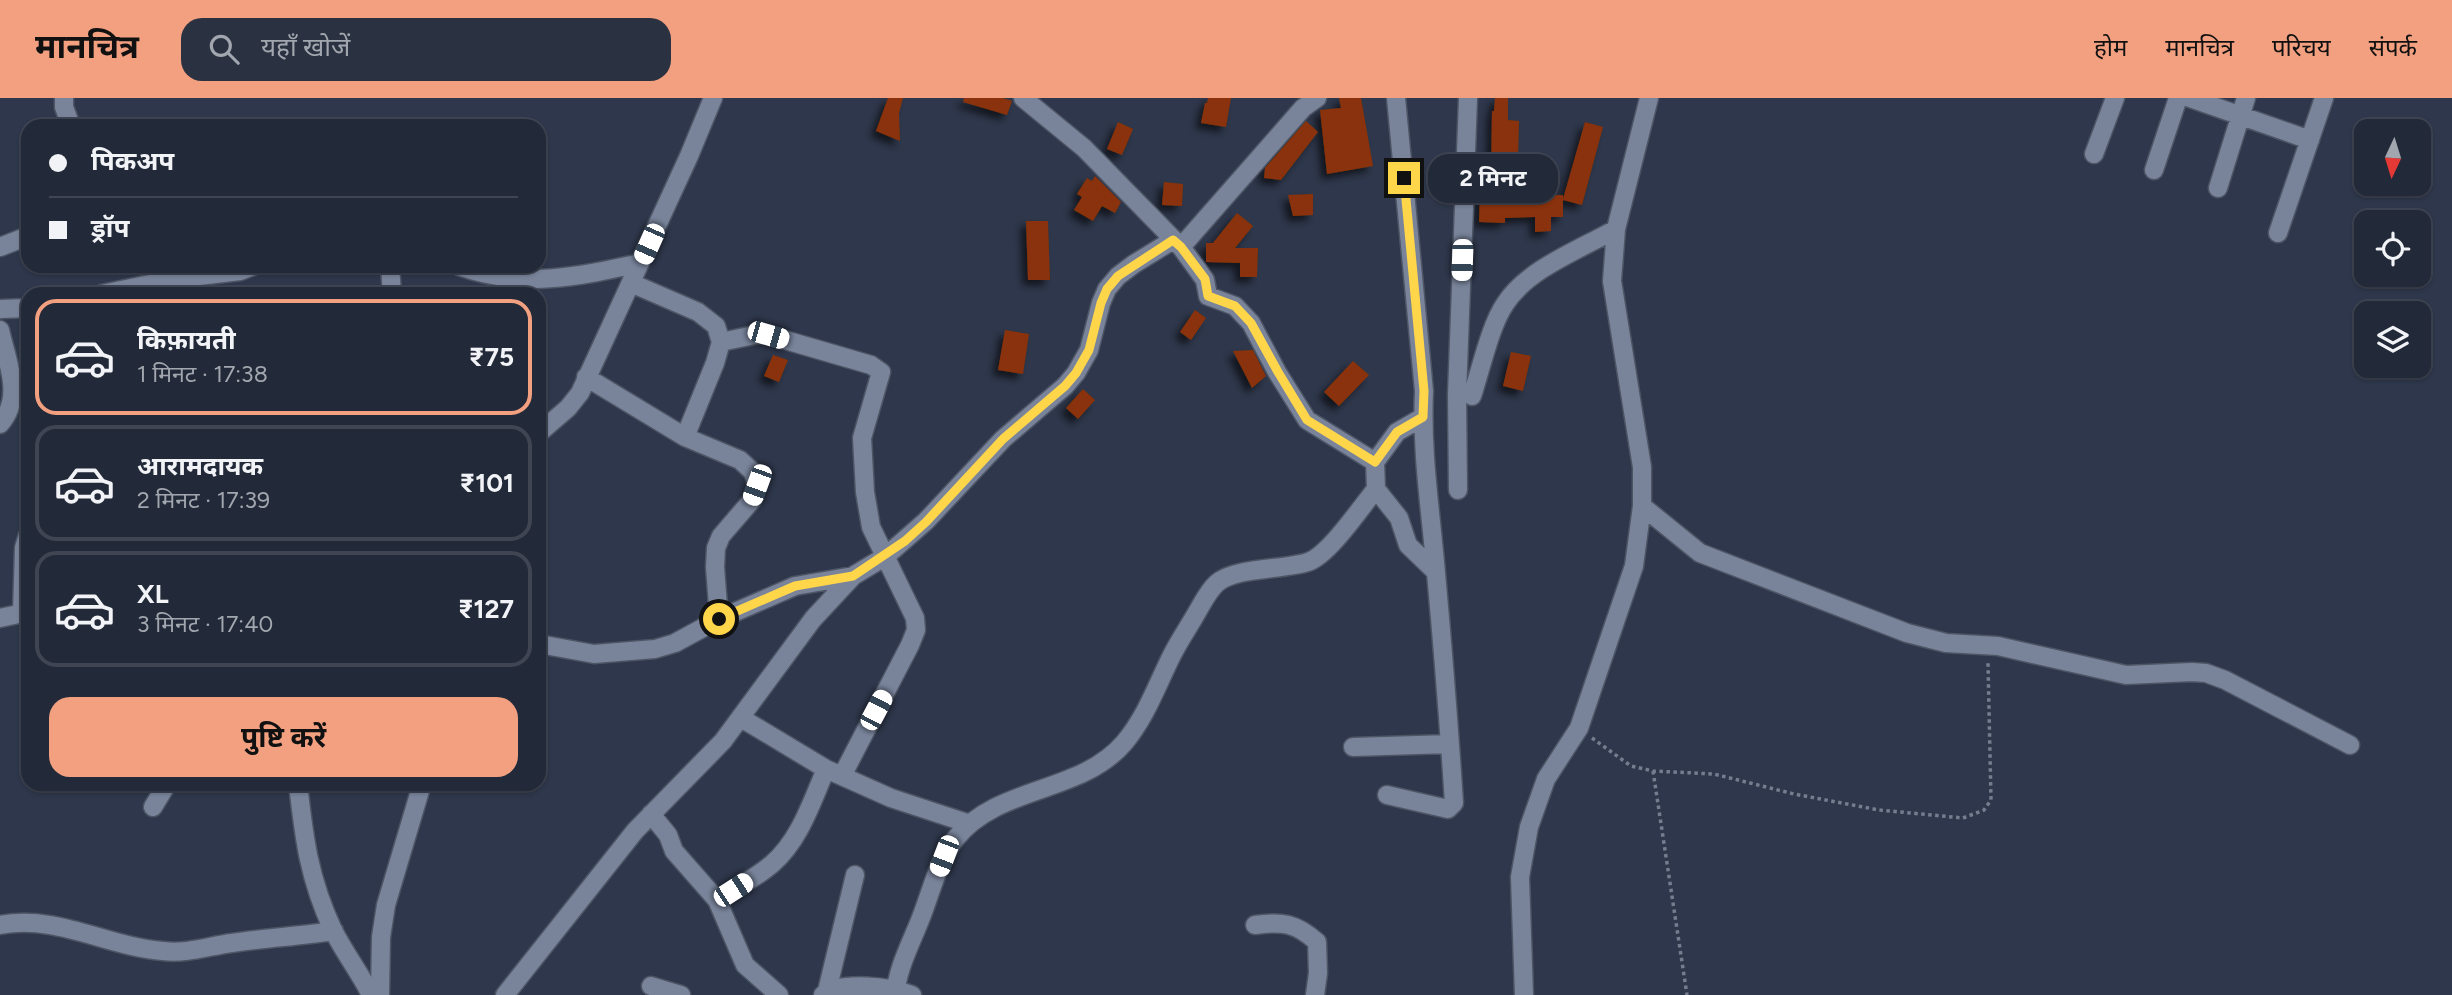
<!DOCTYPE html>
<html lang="hi">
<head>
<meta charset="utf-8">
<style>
  body { margin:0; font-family:Figtree,"Noto Sans Devanagari",sans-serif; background:#2a3140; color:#f1f3f6; height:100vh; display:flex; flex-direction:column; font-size:26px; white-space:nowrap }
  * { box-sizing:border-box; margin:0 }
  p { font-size:23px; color:#a2a6ae }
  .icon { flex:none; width:38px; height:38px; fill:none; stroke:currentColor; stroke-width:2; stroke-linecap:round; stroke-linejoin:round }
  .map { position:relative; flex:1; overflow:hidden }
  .sheet { position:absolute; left:21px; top:189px; width:525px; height:504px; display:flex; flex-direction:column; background:#222938; border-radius:21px; box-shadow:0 2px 5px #0004,0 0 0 2px #3f4553 }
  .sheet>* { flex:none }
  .hud { position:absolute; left:21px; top:21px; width:525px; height:154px; border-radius:21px; box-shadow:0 2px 5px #0004,0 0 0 2px #3f4553; display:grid; align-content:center; height:154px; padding:0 28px; background:#222938 }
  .needle { width:46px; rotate:184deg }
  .tools { position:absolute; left:2354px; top:21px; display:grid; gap:14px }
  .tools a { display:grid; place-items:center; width:77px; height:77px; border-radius:14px; background:#222938; box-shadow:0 2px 5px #0004,0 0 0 2px #3f4553; font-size:35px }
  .end { position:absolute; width:32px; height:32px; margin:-16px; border:9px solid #ffd54a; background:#111; box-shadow:0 0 0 4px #111 }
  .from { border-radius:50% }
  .bubble { position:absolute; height:49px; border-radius:21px; background:#222938; box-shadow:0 2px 5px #0004,0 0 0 2px #3f4553; font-size:23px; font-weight:700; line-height:49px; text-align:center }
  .car { position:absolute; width:21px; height:42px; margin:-21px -10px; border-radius:9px; box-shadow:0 0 5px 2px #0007; background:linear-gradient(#fff 24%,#345 0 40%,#fff 0 76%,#345 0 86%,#fff 0) }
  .hud b { display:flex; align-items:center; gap:24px; height:66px; font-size:26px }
  .hud b+b { border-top:2px solid #3f4553 }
  .hud i { width:18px; height:18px; background:#f1f3f6 }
  ul { padding:12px 0 0; list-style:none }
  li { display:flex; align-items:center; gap:21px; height:116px; margin:0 14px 10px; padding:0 14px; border:4px solid #3f4553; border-radius:21px }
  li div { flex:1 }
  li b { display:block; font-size:26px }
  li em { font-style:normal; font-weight:700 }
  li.active { border-color:#f2a080 }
  li>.icon { width:63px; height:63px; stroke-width:1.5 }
  .primary-button { display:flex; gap:14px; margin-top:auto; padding:14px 28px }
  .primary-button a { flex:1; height:80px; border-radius:21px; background:#f2a080; color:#111; font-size:28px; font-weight:700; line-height:80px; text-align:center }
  header { display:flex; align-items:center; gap:42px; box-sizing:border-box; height:98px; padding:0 35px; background:#f2a080; color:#111 }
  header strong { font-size:33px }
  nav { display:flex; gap:38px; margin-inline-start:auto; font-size:24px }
  .search { width:490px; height:63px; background:#2a3140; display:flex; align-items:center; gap:18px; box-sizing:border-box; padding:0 24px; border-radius:21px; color:#a2a6ae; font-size:26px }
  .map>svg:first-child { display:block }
  .building { fill:#8a3307; filter:url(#shadow) }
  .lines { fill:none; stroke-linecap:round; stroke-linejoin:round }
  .minor-casing { stroke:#4d5565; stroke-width:21 }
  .path { stroke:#767d8f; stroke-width:3.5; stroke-dasharray:3.5 3.5; stroke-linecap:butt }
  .minor { stroke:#79849b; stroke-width:18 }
  .route { stroke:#ffd54a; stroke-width:9 }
</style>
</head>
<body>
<header>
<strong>मानचित्र</strong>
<div class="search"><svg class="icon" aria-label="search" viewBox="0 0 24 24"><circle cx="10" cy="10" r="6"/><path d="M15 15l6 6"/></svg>यहाँ खोजें</div>
<nav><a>होम</a><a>मानचित्र</a><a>परिचय</a><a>संपर्क</a></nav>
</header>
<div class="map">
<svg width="2452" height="897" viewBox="0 0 2452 897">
  <defs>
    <filter id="shadow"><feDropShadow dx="-5.5" dy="5.5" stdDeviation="3.5" flood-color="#0009"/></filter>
  </defs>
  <rect width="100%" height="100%" fill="#2e374b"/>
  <!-- building -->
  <path class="building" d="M888,0H903L899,15L900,43L876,33Z
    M964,0H1003L1012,3L1007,17L963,4Z
    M1208,0H1231L1226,29L1201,25L1205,5H1207Z
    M1339,0H1361L1373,68L1327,76L1320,12L1341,10Z
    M1495,0H1508V22L1519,23L1517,97H1563V101L1585,24L1603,29L1582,107L1563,102V119H1551V133L1535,134V119L1505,120V125L1479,124L1480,91L1478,83L1491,79L1492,13H1494Z
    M1306,23L1318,34L1281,82L1264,80L1265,70Z
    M1118,24L1133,31L1122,57L1107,51Z
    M1095,78L1121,104L1115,115L1102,108L1093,123L1074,112L1082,99L1077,96L1087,80L1092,83Z
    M1164,84L1183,86L1182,108L1162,107Z
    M1313,96V117L1293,118L1288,97Z
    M1237,115L1253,128L1235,150H1258L1257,179H1240V165L1206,164V145H1213Z
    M1026,123H1048L1050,182H1028Z
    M1195,212L1206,220L1191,242L1180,234Z
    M1005,232L1029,236L1023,276L998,272Z
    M1253,252L1266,278L1252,290L1233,253Z
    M1511,254L1531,258L1523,293L1503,288Z
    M773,257L788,262L779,284L764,278Z
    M1353,263L1369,277L1339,308L1324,294Z
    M1083,291L1095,302L1078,321L1066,310Z"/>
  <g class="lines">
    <!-- minor casing -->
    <g class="minor-casing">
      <path id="minor" d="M64,0V9L71,28
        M1023,0L1084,50L1181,149L1205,182L1208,198L1235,208L1251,225L1277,274L1307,322L1375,364L1376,391L1399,420L1408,447L1436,474
        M2190,0L2310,42
        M2094,56L2115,0
        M2154,72L2178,0
        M2218,90L2246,0
        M2278,135L2324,0
        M0,149L28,138
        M1181,149L1303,10L1317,0
        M390,168L392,196
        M459,168C523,191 577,179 640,165
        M631,185L698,214L716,228L721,244L715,265L685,339
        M102,196L174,181L240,173L253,168
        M0,211L28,210
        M0,232C7,264 24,299 0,326
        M721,244L759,236L768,237L871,267L881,274L862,340L865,394L871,429L915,520L916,532L910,547L842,678
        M586,279L685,339L740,362L753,374L757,387L752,402L721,438L716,450L715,469L719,521
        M1472,298C1481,271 1490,228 1505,206C1527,171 1581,151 1616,131
        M539,335L568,310L580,295L689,58L713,0
        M1375,364L1397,334L1423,319
        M1458,392L1457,297L1468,0
        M1642,408L1700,455L1907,535L1946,545L1998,548L2126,577L2192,574L2206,575L2225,582L2350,647
        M22,515L24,450L28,437
        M0,520L28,514
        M539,546L594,556L655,551L675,545L719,521L795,488L853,478
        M741,620L826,671L891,700L970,726
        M1353,649L1450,646
        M298,686C304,740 309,781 333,832C344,854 360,875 371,897
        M1387,697L1448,711L1454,705C1449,628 1443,552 1436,475C1431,415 1421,354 1424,293L1396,0
        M153,709L167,686
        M651,716L668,737L674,753L717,802L745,867L779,897
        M717,802C735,790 756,780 772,766C800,742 812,703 826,671
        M0,827C57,816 108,849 163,853C187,856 209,848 232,845C266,840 300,838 334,833
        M1255,827C1282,823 1296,825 1317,844L1318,875L1315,897
        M651,888L681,897
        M827,893L855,777
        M380,897L381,839L386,807L422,686
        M505,897L635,733L723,643L813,521L853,478L886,458L926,423L1003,341L1065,288L1076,275L1089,252L1101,205L1107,191L1118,178L1134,166L1173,142
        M823,897C841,882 892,889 912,897
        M896,897C895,874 914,839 922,817C932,791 939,761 956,740C999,687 1080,696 1124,645C1146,619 1157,587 1172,557C1179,543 1188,530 1196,516C1202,506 1208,493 1217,485C1235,469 1284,472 1308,464C1329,457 1361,409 1376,391
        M1524,897L1520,779L1529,729L1546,681L1579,630L1634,468L1642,408V369L1612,183L1616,131L1649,0"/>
    </g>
    <!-- path -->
    <path class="path" d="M1592,640L1631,668L1653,673L1714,676L1794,696L1879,712L1963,720L1984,712L1991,702L1988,565
      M1653,673L1687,897"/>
    <!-- minor -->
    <use href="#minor" class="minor"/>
  </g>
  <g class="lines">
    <!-- route -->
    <path class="route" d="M719,521L795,488L853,478L905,443L926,424L1003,341L1065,288L1076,275L1089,252L1101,205L1107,191L1118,178L1173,142L1181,149L1205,181L1208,198L1235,208L1251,225L1278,274L1307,322L1375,364L1397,334L1423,319L1424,293L1404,80"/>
  </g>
</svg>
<div class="tools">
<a><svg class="needle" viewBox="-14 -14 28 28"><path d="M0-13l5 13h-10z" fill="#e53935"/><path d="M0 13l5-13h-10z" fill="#a2a6ae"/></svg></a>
<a><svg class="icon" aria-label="locate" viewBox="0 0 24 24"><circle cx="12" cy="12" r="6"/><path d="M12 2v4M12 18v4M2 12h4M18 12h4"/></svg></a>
<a><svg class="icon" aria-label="layers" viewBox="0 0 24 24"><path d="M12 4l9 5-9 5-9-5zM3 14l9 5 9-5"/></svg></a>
</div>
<i class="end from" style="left:719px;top:521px"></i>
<i class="end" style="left:1404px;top:80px"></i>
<div class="bubble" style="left:1428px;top:56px;width:130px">2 मिनट</div>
<i class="car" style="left:649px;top:146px;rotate:204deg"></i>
<i class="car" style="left:1462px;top:162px;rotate:182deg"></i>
<i class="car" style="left:768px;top:237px;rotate:106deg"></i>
<i class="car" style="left:757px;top:387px;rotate:200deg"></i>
<i class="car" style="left:876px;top:612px;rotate:28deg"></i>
<i class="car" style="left:944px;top:758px;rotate:201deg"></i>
<i class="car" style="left:733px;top:792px;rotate:57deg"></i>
<div class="hud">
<b><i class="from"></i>पिकअप</b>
<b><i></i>ड्रॉप</b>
</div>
<section class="sheet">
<ul>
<li class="active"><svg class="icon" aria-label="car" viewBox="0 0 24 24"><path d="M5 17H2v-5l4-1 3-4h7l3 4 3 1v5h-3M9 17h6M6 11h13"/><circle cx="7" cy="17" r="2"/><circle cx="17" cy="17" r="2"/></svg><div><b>किफ़ायती</b><p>1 मिनट · 17:38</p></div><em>₹75</em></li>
<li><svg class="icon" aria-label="car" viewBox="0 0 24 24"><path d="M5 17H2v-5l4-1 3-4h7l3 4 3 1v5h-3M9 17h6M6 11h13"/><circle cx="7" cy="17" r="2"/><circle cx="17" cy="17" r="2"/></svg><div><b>आरामदायक</b><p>2 मिनट · 17:39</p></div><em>₹101</em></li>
<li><svg class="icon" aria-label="car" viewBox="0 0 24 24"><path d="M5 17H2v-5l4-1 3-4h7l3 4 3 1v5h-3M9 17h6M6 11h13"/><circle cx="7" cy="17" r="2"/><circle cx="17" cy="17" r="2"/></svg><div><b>XL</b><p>3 मिनट · 17:40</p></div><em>₹127</em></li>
</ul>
<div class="primary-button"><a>पुष्टि करें</a></div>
</section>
</div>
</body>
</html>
